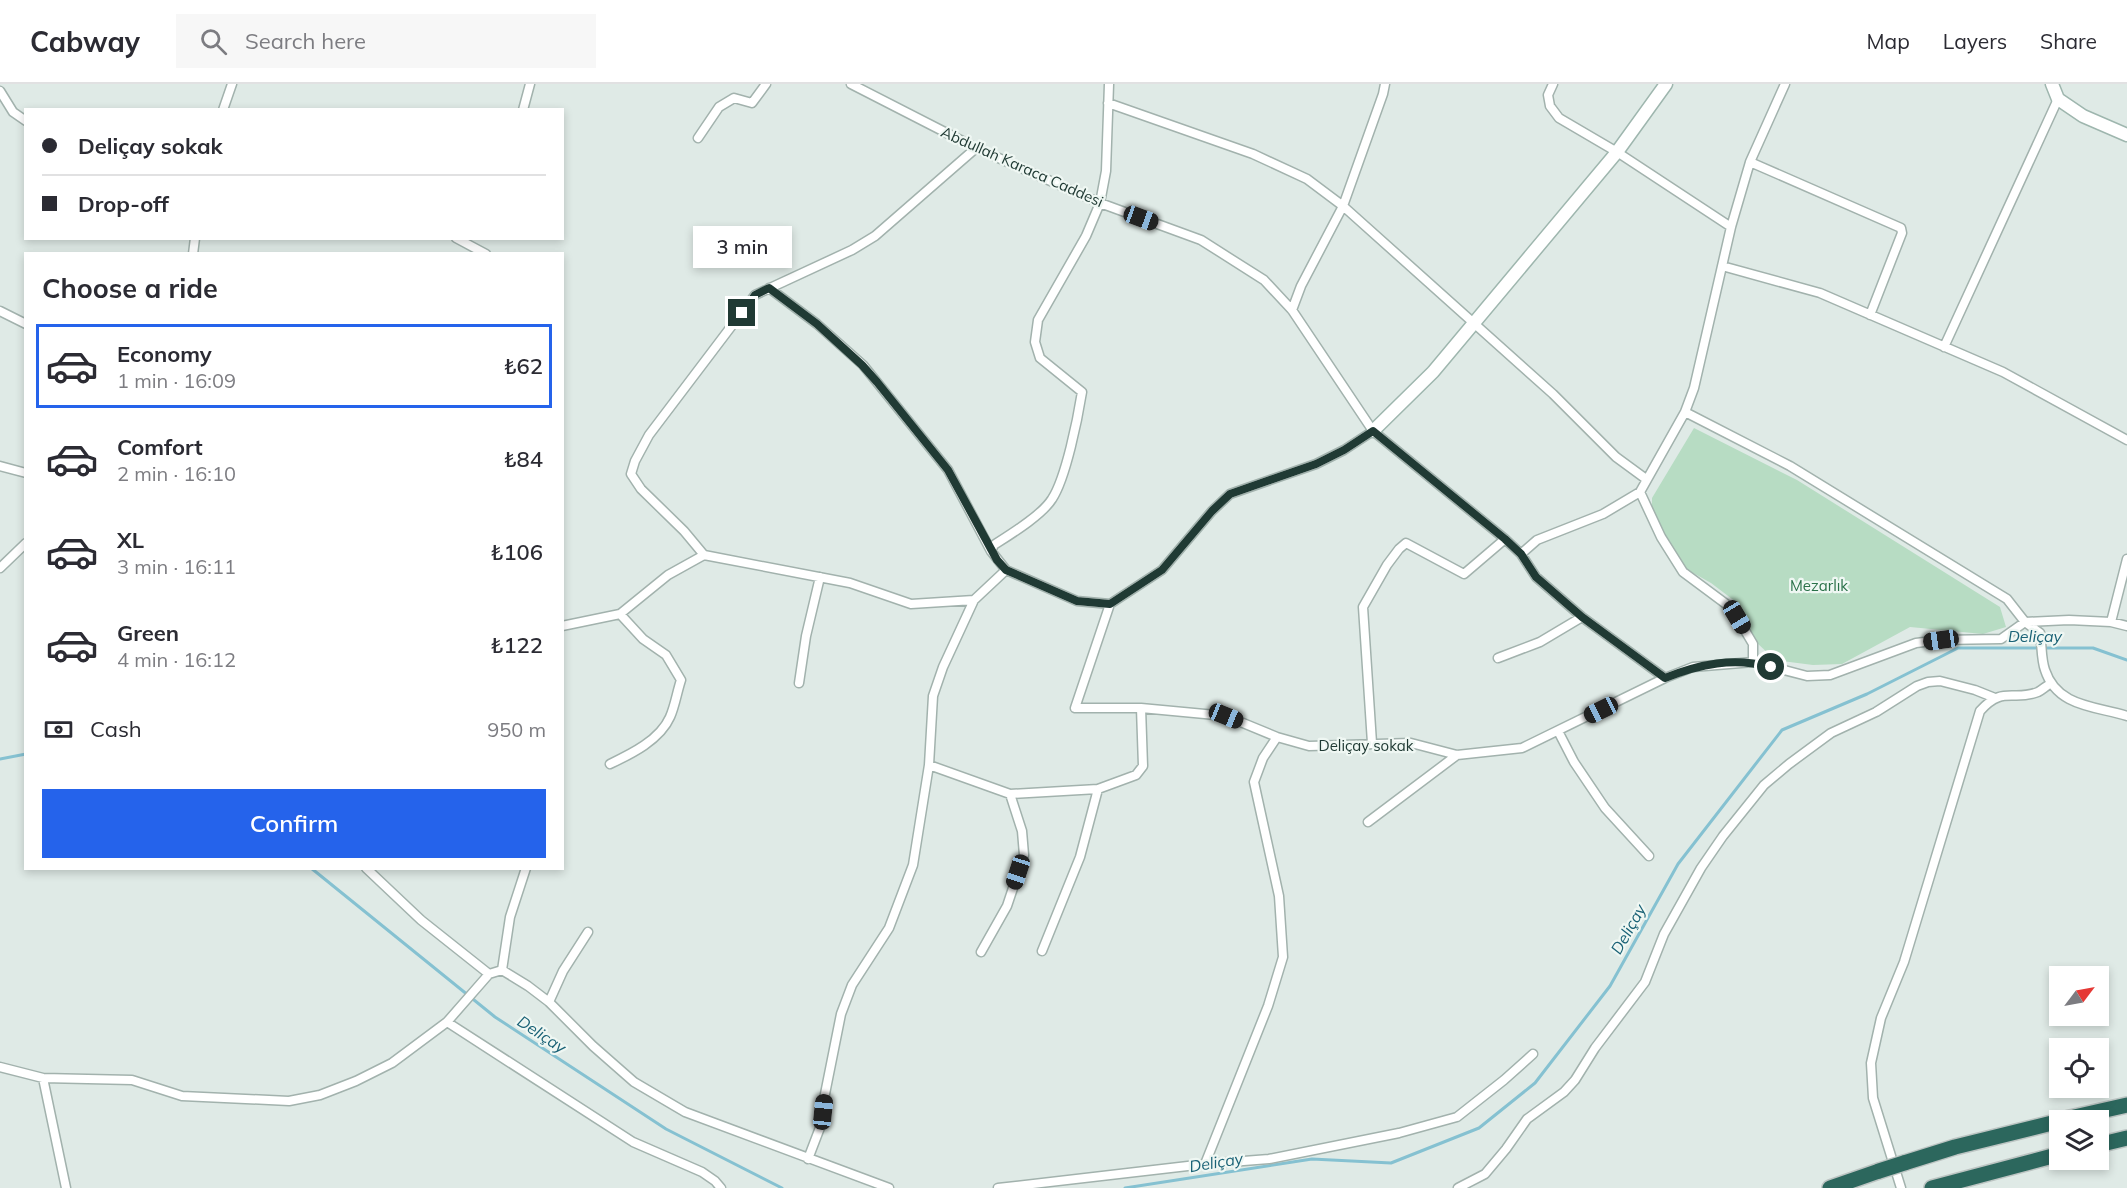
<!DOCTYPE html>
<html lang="en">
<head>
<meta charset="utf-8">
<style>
  body { margin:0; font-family:Mulish,sans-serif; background:#f7f7f7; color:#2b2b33; height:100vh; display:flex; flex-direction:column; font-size:22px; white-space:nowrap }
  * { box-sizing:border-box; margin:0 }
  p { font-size:20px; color:#7c7c81 }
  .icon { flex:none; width:33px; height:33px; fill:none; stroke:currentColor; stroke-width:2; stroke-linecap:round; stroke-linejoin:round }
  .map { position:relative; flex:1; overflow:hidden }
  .sheet { position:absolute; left:24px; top:168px; width:540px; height:618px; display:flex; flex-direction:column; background:#fff; border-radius:0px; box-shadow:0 3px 9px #0003 }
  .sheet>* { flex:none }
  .guide { position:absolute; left:24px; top:24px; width:540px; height:132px; border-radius:0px; box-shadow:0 3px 9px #0003; display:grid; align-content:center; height:132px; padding:0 18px; background:#fff }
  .needle { width:39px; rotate:58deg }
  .buttons { position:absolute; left:2049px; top:882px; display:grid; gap:12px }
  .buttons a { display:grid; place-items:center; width:60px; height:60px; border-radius:0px; background:#fff; box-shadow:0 3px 9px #0003; font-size:30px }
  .end { position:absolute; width:27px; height:27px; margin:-14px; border:8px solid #203a34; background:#fff; box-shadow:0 0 0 3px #fff }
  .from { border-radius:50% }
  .bubble { position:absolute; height:42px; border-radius:0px; background:#fff; box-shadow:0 3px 9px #0003; font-size:20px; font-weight:600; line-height:42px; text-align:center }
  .car { position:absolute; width:18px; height:36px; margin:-18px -9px; border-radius:8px; box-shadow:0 0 4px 2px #0007; background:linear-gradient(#222 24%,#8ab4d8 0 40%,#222 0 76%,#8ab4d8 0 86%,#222 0) }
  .guide b { display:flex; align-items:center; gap:21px; height:57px; font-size:22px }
  .guide b+b { border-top:2px solid #e1e1e2 }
  .guide i { width:15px; height:15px; background:#2b2b33 }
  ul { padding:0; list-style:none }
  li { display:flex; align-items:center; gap:18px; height:84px; margin:0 12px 9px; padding:0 6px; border:3px solid transparent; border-radius:0px }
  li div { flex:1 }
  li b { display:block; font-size:22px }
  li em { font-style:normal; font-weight:600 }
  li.on { border-color:#2563eb }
  li>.icon { width:54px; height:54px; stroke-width:1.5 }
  h2 { padding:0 18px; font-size:27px; line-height:72px }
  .pay { display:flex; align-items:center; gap:15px; height:66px; padding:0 18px; font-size:22px }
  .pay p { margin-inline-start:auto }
  .action { display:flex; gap:12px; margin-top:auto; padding:12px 18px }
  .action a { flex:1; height:69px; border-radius:0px; background:#2563eb; color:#fff; font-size:24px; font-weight:600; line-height:69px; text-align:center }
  header { display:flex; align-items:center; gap:36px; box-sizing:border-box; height:84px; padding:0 30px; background:#fff; border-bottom:2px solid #e1e1e2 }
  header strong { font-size:28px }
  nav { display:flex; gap:33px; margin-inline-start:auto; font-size:21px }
  .search { width:420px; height:54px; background:#f7f7f7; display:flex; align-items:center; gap:15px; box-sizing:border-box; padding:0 21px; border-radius:0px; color:#7c7c81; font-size:22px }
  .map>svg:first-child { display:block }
  .green { fill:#b7dcc3 }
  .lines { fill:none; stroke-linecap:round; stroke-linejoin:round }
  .stream { stroke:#85c1d1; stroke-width:3 }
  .street-casing { stroke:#a2b2ad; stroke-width:11 }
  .secondary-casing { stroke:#9eb6ae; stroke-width:15 }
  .highway-casing { stroke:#bcc4c2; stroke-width:18 }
  .street { stroke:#fff; stroke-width:8 }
  .secondary { stroke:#fff; stroke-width:12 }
  .highway { stroke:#2c675d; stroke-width:15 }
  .highway-bridge-casing { stroke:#bcc4c2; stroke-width:18; stroke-linecap:butt }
  .highway-bridge { stroke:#2c675d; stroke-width:15 }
  .route { stroke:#203a34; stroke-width:8 }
  .labels { text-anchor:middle; stroke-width:4.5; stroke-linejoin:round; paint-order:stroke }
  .street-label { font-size:15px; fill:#203a34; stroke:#eff7f3 }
  .park-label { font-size:15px; fill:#2a7149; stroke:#eff7f3 }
  .water-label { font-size:16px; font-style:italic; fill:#1a6276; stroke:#eff7f3 }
</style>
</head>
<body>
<header>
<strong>Cabway</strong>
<div class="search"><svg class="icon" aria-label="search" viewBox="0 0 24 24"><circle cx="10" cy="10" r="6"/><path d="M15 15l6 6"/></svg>Search here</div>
<nav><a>Map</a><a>Layers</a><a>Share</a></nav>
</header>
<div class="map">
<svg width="2127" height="1104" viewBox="0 0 2127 1104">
  <rect width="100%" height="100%" fill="#dfeae6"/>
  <!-- green -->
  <path class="green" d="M1694,344L1797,396L2000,523L2006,543L1983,550L1910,543L1842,580L1813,581L1775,576L1754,556L1740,521L1711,499L1686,485L1652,431V414Z"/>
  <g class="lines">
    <!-- stream -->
    <path class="stream" d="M0,675L26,670
      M311,784L495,933L666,1045L782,1104
      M1125,1104L1312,1075L1391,1079L1479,1044L1535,999L1610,902L1678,780L1782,646L1867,610L1958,564H2093L2127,576"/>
    <!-- street casing -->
    <g class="street-casing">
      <path id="street" d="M851,0L976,64L1100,119L1201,156L1264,196L1292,226L1373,347L1505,455L1521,470L1536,493L1582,533L1665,594
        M1553,0L1548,11L1550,22L1559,34L1617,68L1731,143
        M0,7L13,28L26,37
        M1108,19L1253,70L1307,95L1343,122L1553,310L1616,373L1646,395
        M223,26L232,0
        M523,26L530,0
        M698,54L719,23L734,14L752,19L766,0
        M1750,78L1901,144L1902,149L1870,231
        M456,154L486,170
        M193,170L195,154
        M1722,182L1820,209L2003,288L2127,356
        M769,204L817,240L863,281L948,386L991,467L1006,486L1077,517L1110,520L1162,486L1212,427L1230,410L1316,380L1344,366L1373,347
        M1292,226L1301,202L1343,122L1383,10L1385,0
        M0,227L26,240
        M1944,263L2058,15
        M1685,328L1790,382L2007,515L2025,538L2040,549C2042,561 2041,575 2045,586C2057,623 2095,622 2127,632
        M0,382L26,389
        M1640,408L1661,453L1683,488L1726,520L1737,533L1753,560V578
        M991,467L994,461C1011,450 1042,431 1052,415C1066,394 1078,333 1082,308L1040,274L1035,258L1038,236L1086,152L1100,119L1106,87L1109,0
        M1521,470L1537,456L1603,430L1640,408L1685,328L1694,304L1731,143L1750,78L1785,0
        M704,471L684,447L641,405L631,390L635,377L649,351L755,211L852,166L875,152L976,64
        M0,484L26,459
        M1110,520L1075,624H1141L1226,632L1277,653L1309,662L1411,659L1457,671L1522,664L1665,594L1693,583L1753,578L1807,592L1830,591L1916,559L1941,556L2001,555L2025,538L2069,536L2111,538L2127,542
        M2111,538L2127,475
        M562,542L620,530L668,491L704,471L850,499L911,520L974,516L1006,486
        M1498,574L1540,558L1582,533
        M799,599L806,552L820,493
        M1558,647L1574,678L1605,724L1649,772
        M1372,659L1363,523L1387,481L1399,465L1406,459L1464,490L1505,455
        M610,680C631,670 660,656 670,633C675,622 677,608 681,596L666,571L643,555L620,530
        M929,681L1010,710L1098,705L1136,691L1143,682L1141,624
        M1368,738L1457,671
        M366,784L421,836L489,890
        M1042,867L1080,773L1098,705
        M981,868L1007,822L1024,771L1022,747L1010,710
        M502,886L528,902L549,918L593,962L634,998L685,1028L889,1104
        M549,918L563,887L588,848
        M447,938L633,1058L702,1088L715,1097L721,1104
        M0,983L43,994L132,996L182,1012L289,1017L320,1011L356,997L392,979L447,938L489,890L502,886L510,833L526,784
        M43,994L66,1104
        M808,1075L821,1041L824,1015L841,930L852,901L889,844L913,781L929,681L933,612L943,583L974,516
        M1205,1080L1268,922L1283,873L1279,812L1254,698L1263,674L1277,653
        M998,1104L1205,1080L1269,1075L1399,1049L1457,1033L1504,996L1533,970
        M1458,1104L1485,1090L1506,1065L1527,1035L1564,1008L1575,996L1595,964L1645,898L1664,850L1701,784L1723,752L1764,701L1789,680L1831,649L1876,628L1917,602L1928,598L1940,597L1975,606L1995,614
        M1901,1104L1873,1014L1871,979L1881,934L1904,878L1980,627C2003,601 2013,618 2038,608C2042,606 2046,602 2050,600"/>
    </g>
    <!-- secondary casing -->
    <g class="secondary-casing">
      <path id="secondary" d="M2052,0L2058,15L2083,32L2127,51
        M1373,347L1433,288L1617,68L1666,0"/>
    </g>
    <!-- highway casing -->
    <g class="highway-casing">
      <path id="highway" d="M2061,1036L2127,1021
        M2098,1061L2127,1054
        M1904,1079L1955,1063L2060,1037
        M1830,1104L1879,1087
        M1932,1104L2060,1070"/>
    </g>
    <!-- street -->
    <use href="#street" class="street"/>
    <!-- secondary -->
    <use href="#secondary" class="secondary"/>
    <!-- highway -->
    <use href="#highway" class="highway"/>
    <!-- highway-bridge casing -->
    <g class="highway-bridge-casing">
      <path id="highway-bridge" d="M1879,1087L1904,1079"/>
    </g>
    <!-- highway-bridge -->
    <use href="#highway-bridge" class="highway-bridge"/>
  </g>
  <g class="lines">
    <!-- route -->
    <path class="route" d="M742,229L755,211L769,204L817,240L862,281L877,298L948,386L997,476L1006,486L1077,517L1110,520L1162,486L1212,427L1230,410L1316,380L1344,366L1373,347L1505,455L1521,470L1536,493L1582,533L1665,594C1700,580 1733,573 1771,583"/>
  </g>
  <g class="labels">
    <!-- street labels -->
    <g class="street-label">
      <text transform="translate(1022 83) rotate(24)" y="5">Abdullah Karaca Caddesi</text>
      <text x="1366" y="667">Deliçay sokak</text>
    </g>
    <!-- park labels -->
    <g class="park-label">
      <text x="1819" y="507">Mezarlık</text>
    </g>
    <!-- water labels -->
    <g class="water-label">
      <text x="2035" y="558">Deliçay</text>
      <text transform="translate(1628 845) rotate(-61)" y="6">Deliçay</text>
      <text transform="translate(542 950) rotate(33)" y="6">Deliçay</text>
      <text transform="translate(1216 1078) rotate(-9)" y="6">Deliçay</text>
    </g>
  </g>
</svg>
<div class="buttons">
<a><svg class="needle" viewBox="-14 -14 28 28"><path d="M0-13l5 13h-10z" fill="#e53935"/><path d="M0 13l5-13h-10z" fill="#7c7c81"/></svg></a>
<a><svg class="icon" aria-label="locate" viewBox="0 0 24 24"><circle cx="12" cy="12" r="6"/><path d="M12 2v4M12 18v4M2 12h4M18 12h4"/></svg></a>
<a><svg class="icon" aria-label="layers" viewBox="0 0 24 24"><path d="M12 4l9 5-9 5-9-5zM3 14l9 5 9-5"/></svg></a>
</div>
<i class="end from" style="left:1771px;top:583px"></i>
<i class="end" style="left:742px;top:229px"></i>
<div class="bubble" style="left:693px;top:142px;width:99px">3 min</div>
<i class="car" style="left:1141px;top:134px;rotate:110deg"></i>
<i class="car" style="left:1737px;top:533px;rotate:149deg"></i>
<i class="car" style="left:1941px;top:556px;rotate:262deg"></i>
<i class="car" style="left:1601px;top:626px;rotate:244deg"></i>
<i class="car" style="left:1226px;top:632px;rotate:112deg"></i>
<i class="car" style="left:1018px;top:788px;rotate:198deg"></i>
<i class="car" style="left:823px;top:1028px;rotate:6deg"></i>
<div class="guide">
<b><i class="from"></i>Deliçay sokak</b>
<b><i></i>Drop-off</b>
</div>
<section class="sheet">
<h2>Choose a ride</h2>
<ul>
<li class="on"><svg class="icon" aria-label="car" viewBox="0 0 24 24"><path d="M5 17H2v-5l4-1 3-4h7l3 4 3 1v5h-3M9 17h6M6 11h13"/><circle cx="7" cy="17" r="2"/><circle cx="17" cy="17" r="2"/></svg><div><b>Economy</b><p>1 min · 16:09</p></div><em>₺62</em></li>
<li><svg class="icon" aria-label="car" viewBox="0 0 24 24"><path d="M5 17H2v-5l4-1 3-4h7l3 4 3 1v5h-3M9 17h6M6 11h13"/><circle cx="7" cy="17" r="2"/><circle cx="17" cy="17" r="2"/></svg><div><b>Comfort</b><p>2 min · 16:10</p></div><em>₺84</em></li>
<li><svg class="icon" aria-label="car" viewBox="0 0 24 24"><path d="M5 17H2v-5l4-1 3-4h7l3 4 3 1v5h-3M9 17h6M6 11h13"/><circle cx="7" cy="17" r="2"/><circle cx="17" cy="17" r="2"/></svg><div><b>XL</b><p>3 min · 16:11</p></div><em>₺106</em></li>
<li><svg class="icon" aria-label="car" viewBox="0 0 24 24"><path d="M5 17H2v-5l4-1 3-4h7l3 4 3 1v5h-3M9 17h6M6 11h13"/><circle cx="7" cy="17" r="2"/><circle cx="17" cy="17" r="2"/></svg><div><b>Green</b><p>4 min · 16:12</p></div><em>₺122</em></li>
</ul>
<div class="pay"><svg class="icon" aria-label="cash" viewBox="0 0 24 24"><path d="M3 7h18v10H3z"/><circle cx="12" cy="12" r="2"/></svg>Cash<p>950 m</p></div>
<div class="action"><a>Confirm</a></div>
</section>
</div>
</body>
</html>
